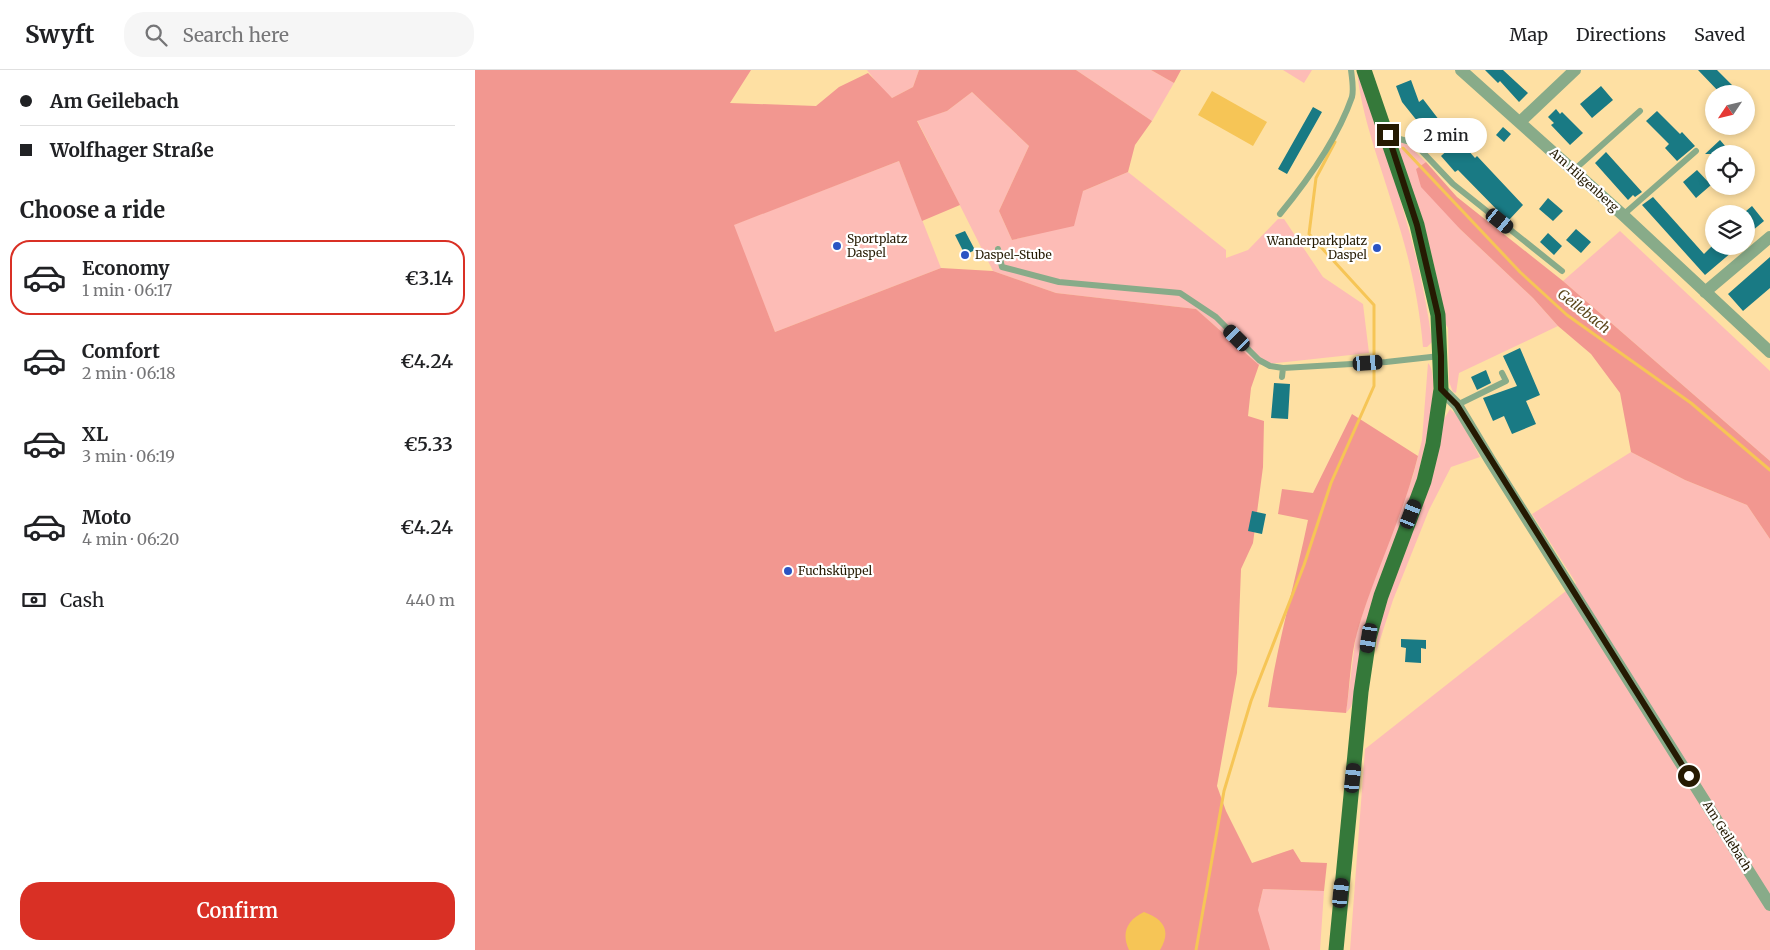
<!DOCTYPE html>
<html lang="en">
<head>
<meta charset="utf-8">
<style>
  body { margin:0; font-family:Merriweather,serif; background:#f6f6f6; color:#202124; height:100vh; display:flex; flex-direction:column; font-size:19px; white-space:nowrap }
  * { box-sizing:border-box; margin:0 }
  p { font-size:16px; color:#757577 }
  .icon { flex:none; width:28px; height:28px; fill:none; stroke:currentColor; stroke-width:2; stroke-linecap:round; stroke-linejoin:round }
  .map { position:relative; flex:1; overflow:hidden }
  .details { display:flex; flex-direction:column; background:#fff; width:475px }
  .details>* { flex:none }
  .top-card { display:grid; align-content:center; height:110px; padding:0 20px; background:#fff }
  .needle { width:32px; rotate:235deg }
  .controls { position:absolute; left:1230px; top:15px; display:grid; gap:10px }
  .controls a { display:grid; place-items:center; width:50px; height:50px; border-radius:50%; background:#fff; box-shadow:0 2px 8px #0003; font-size:25px }
  .end { position:absolute; width:22px; height:22px; margin:-11px; border:6px solid #251a02; background:#fff; box-shadow:0 0 0 2px #fff }
  .from { border-radius:50% }
  .bubble { position:absolute; height:35px; border-radius:18px; background:#fff; box-shadow:0 2px 8px #0003; font-size:16px; font-weight:600; line-height:35px; text-align:center }
  .car { position:absolute; width:15px; height:30px; margin:-15px -8px; border-radius:6px; box-shadow:0 0 4px 1px #0007; background:linear-gradient(#222 24%,#8ab4d8 0 40%,#222 0 76%,#8ab4d8 0 86%,#222 0) }
  .top-card b { display:flex; align-items:center; gap:18px; height:48px; font-size:19px }
  .top-card b+b { border-top:1px solid #e0e0e0 }
  .top-card i { width:12px; height:12px; background:#202124 }
  ul { padding:0; list-style:none }
  li { display:flex; align-items:center; gap:15px; height:75px; margin:0 10px 8px; padding:0 10px; border:2px solid transparent; border-radius:20px }
  li div { flex:1 }
  li b { display:block; font-size:19px }
  li em { font-style:normal; font-weight:600 }
  li.on { border-color:#d93025 }
  li>.icon { width:45px; height:45px; stroke-width:1.5 }
  h2 { padding:0 20px; font-size:22px; line-height:60px }
  .pay { display:flex; align-items:center; gap:12px; height:55px; padding:0 20px; font-size:19px }
  .pay p { margin-inline-start:auto }
  .button { display:flex; gap:10px; margin-top:auto; padding:10px 20px }
  .button a { flex:1; height:58px; border-radius:20px; background:#d93025; color:#fff; font-size:20px; font-weight:600; line-height:58px; text-align:center }
  header { display:flex; align-items:center; gap:30px; box-sizing:border-box; height:70px; padding:0 25px; background:#fff; border-bottom:1px solid #e0e0e0 }
  header strong { font-size:24px }
  nav { display:flex; gap:28px; margin-inline-start:auto; font-size:18px }
  .search { width:350px; height:45px; background:#f6f6f6; display:flex; align-items:center; gap:12px; box-sizing:border-box; padding:0 18px; border-radius:20px; color:#757577; font-size:19px }
  main { display:flex; flex:1; min-height:0 }
  .map>svg:first-child { display:block }
  .green { fill:#fdbcb6 }
  .forest { fill:#f29790 }
  .water { fill:#f6c556 }
  .lines { fill:none; stroke-linecap:round; stroke-linejoin:round }
  .stream { stroke:#f6c556; stroke-width:3 }
  .building { fill:#197a84 }
  .service { stroke:#88ab89; stroke-width:6 }
  .minor { stroke:#88ab89; stroke-width:12 }
  .primary { stroke:#35793a; stroke-width:15 }
  .route { stroke:#251a02; stroke-width:6 }
  .poi-dot { fill:#2b54c3; stroke:#fff; stroke-width:2 }
  .labels { text-anchor:middle; stroke-width:4.5; stroke-linejoin:round; paint-order:stroke }
  .street-label { font-size:12px; fill:#251a02; stroke:#fff }
  .poi-label { font-size:12px; fill:#251a02; stroke:#fff; text-anchor:start }
  .water-label { font-size:14px; font-style:italic; fill:#5b471a; stroke:#fff }
</style>
</head>
<body>
<header>
<strong>Swyft</strong>
<div class="search"><svg class="icon" aria-label="search" viewBox="0 0 24 24"><circle cx="10" cy="10" r="6"/><path d="M15 15l6 6"/></svg>Search here</div>
<nav><a>Map</a><a>Directions</a><a>Saved</a></nav>
</header>
<main>
<section class="details">
<div class="top-card">
<b><i class="from"></i>Am Geilebach</b>
<b><i></i>Wolfhager Straße</b>
</div>
<h2>Choose a ride</h2>
<ul>
<li class="on"><svg class="icon" aria-label="car" viewBox="0 0 24 24"><path d="M5 17H2v-5l4-1 3-4h7l3 4 3 1v5h-3M9 17h6M6 11h13"/><circle cx="7" cy="17" r="2"/><circle cx="17" cy="17" r="2"/></svg><div><b>Economy</b><p>1 min · 06:17</p></div><em>€3.14</em></li>
<li><svg class="icon" aria-label="car" viewBox="0 0 24 24"><path d="M5 17H2v-5l4-1 3-4h7l3 4 3 1v5h-3M9 17h6M6 11h13"/><circle cx="7" cy="17" r="2"/><circle cx="17" cy="17" r="2"/></svg><div><b>Comfort</b><p>2 min · 06:18</p></div><em>€4.24</em></li>
<li><svg class="icon" aria-label="car" viewBox="0 0 24 24"><path d="M5 17H2v-5l4-1 3-4h7l3 4 3 1v5h-3M9 17h6M6 11h13"/><circle cx="7" cy="17" r="2"/><circle cx="17" cy="17" r="2"/></svg><div><b>XL</b><p>3 min · 06:19</p></div><em>€5.33</em></li>
<li><svg class="icon" aria-label="car" viewBox="0 0 24 24"><path d="M5 17H2v-5l4-1 3-4h7l3 4 3 1v5h-3M9 17h6M6 11h13"/><circle cx="7" cy="17" r="2"/><circle cx="17" cy="17" r="2"/></svg><div><b>Moto</b><p>4 min · 06:20</p></div><em>€4.24</em></li>
</ul>
<div class="pay"><svg class="icon" aria-label="cash" viewBox="0 0 24 24"><path d="M3 7h18v10H3z"/><circle cx="12" cy="12" r="2"/></svg>Cash<p>440 m</p></div>
<div class="button"><a>Confirm</a></div>
</section>
<div class="map">
<svg width="1295" height="880" viewBox="0 0 1295 880">
  <rect width="100%" height="100%" fill="#fee0a3"/>
  <!-- green -->
  <path class="green" d="M392,0H444L438,17L417,28L408,21Z
    M601,0H676L699,13L677,51Z
    M808,0H837L829,13Z
    M882,0C913,89 945,178 957,272L952,277H948C944,230 934,185 919,140C906,96 886,46 882,0Z
    M497,22L554,76L524,141L537,170L565,163L608,121L653,102L751,180V188L773,180L803,149H809L848,207L888,234L894,283L784,295L721,239L581,223L518,201L442,50L472,41Z
    M923,70L934,76L951,92L941,99L985,159L1058,228L1083,256L984,303L981,323L978,322L974,312L973,258L970,253C964,219 958,184 947,151C939,125 925,98 923,70Z
    M424,91L466,198L300,262L258,155Z
    M1145,161L1295,301V391L1088,211Z
    M953,293C967,307 948,385 943,405L876,637L871,643L881,565L895,521L938,406L947,370Z
    M975,339L983,346L1005,387L976,397L954,440L918,530L901,582L904,555L969,349Z
    M1156,382L1210,410L1272,435L1295,469V880H875L890,679L1101,513L1057,444Z
    M788,819L849,821L845,880H794L782,843Z"/>
  <!-- forest -->
  <path class="forest" d="M0,0H276L255,33L341,36L364,17L393,3L417,28L438,17L444,0H601L677,51L660,75L653,102L608,121L599,156L537,170L524,141L554,76L497,22L472,41L442,51L485,135L447,151L424,91L259,155L300,262L466,198L518,201L581,223L721,239L784,295L776,318L773,346L789,351L788,397L778,473L766,499L762,603L742,716L751,741L777,793L818,779L826,792L852,793L849,821L788,819L783,840L795,880H0Z
    M676,0H706L699,13Z
    M951,92L982,127L1088,211L1295,391V469L1272,435L1210,410L1156,382L1145,323L1116,284L1083,256L1058,228L985,159L946,117L941,99Z
    M877,344L943,386C928,447 899,503 882,563C875,588 875,617 871,643L793,637C802,574 820,513 833,450L803,444L807,419L838,423Z"/>
  <!-- water -->
  <path class="water" d="M737,21L792,52L778,76L723,45Z
    M669,842C688,849 697,860 685,880H654C646,863 652,850 669,842Z"/>
  <g class="lines">
    <!-- stream -->
    <path class="stream" d="M928,78L1045,202L1092,245L1216,333L1295,400
      M721,880L749,721L776,631L829,495L856,413L899,316V235L834,164L841,108L860,72"/>
  </g>
  <!-- building -->
  <path class="building" d="M1010,0H1028L1053,23L1044,32L1025,11L1023,13Z
    M1223,0H1242L1257,15L1256,16L1262,24H1246Z
    M936,10L944,32L948,29L971,59L955,72L944,59L947,57L927,32L921,16Z
    M1126,16L1138,30L1117,48L1105,34Z
    M838,37L847,42L812,104L803,99Z
    M1081,39L1085,44L1087,42L1108,63L1095,75L1076,55L1079,53L1073,47Z
    M1182,41L1205,64L1207,62L1220,76L1202,91L1190,78L1194,74L1171,51Z
    M1028,57L1036,64L1029,72L1021,65Z
    M984,70L1000,88L1002,86L1048,135L1033,151L983,100L980,102L966,86Z
    M1245,70L1257,84H1230Z
    M1131,82L1167,122L1160,127L1158,125L1153,130L1120,93Z
    M1222,100L1236,115L1221,128L1208,112Z
    M1178,127L1229,184L1237,176H1264L1230,205L1167,135Z
    M1073,128L1088,141L1078,151L1064,139Z
    M1277,136L1289,151L1271,166V141Z
    M1101,159L1116,172L1106,183L1091,170Z
    M490,161L500,180L490,185L480,165Z
    M1073,163L1087,176L1079,185L1065,172Z
    M1295,187V218L1268,241L1253,224Z
    M1045,278L1065,325L1051,331L1061,354L1037,364L1029,346L1018,351L1008,328L1042,316L1028,286Z
    M1011,300L1016,313L1002,320L996,307Z
    M799,313L815,314L813,349L796,348Z
    M777,441L791,444L787,464L773,461Z
    M926,569L951,570V579L946,578V593L930,592L931,578L926,577Z"/>
  <g class="lines">
    <!-- service -->
    <path class="service" d="M914,66L939,73L978,114L1087,201
      M1099,100L1165,41
      M805,144C833,110 862,70 877,27C879,19 877,8 876,0
      M1148,145L1221,81
      M523,179L527,197L584,212L705,223L741,247L784,290L795,296L808,298L911,292L965,286
      M807,307L808,298
      M982,335L1031,311L1027,303"/>
    <!-- minor -->
    <path class="minor" d="M986,0L1148,145L1295,282
      M1045,52L1100,0
      M1230,222L1295,167
      M966,319L982,335L1015,390L1295,835"/>
    <!-- primary -->
    <path class="primary" d="M861,880L886,622L894,568L906,526L949,411L958,374L966,319L963,245L942,155L889,0"/>
  </g>
  <g class="lines">
    <!-- route -->
    <path class="route" d="M913,65L942,155L963,245L966,286V319L982,335L1214,706"/>
  </g>
  <!-- markers -->
  <g class="poi-dot">
    <circle cx="362" cy="176" r="5"/>
    <circle cx="902" cy="178" r="5"/>
    <circle cx="490" cy="185" r="5"/>
    <circle cx="313" cy="501" r="5"/>
  </g>
  <g class="labels">
    <!-- street labels -->
    <g class="street-label">
      <text transform="translate(1109 110) rotate(42)" y="4">Am Hilgenberg</text>
      <text transform="translate(1252 766) rotate(58)" y="4">Am Geilebach</text>
    </g>
    <!-- poi labels -->
    <g class="poi-label">
      <text x="372" y="173">Sportplatz<tspan x="372" dy="14">Daspel</tspan></text>
      <text x="892" y="175" text-anchor="end">Wanderparkplatz<tspan x="892" dy="14">Daspel</tspan></text>
      <text x="500" y="189">Daspel-Stube</text>
      <text x="323" y="505">Fuchsküppel</text>
    </g>
    <!-- water labels -->
    <g class="water-label">
      <text transform="translate(1109 241) rotate(38)" y="5">Geilebach</text>
    </g>
  </g>
</svg>
<div class="controls">
<a><svg class="needle" viewBox="-14 -14 28 28"><path d="M0-13l5 13h-10z" fill="#e53935"/><path d="M0 13l5-13h-10z" fill="#757577"/></svg></a>
<a><svg class="icon" aria-label="locate" viewBox="0 0 24 24"><circle cx="12" cy="12" r="6"/><path d="M12 2v4M12 18v4M2 12h4M18 12h4"/></svg></a>
<a><svg class="icon" aria-label="layers" viewBox="0 0 24 24"><path d="M12 4l9 5-9 5-9-5zM3 14l9 5 9-5"/></svg></a>
</div>
<i class="end from" style="left:1214px;top:706px"></i>
<i class="end" style="left:913px;top:65px"></i>
<div class="bubble" style="left:930px;top:48px;width:82px">2 min</div>
<i class="car" style="left:1025px;top:151px;rotate:129deg"></i>
<i class="car" style="left:762px;top:268px;rotate:315deg"></i>
<i class="car" style="left:893px;top:293px;rotate:86deg"></i>
<i class="car" style="left:936px;top:444px;rotate:21deg"></i>
<i class="car" style="left:894px;top:568px;rotate:189deg"></i>
<i class="car" style="left:878px;top:708px;rotate:6deg"></i>
<i class="car" style="left:866px;top:823px;rotate:6deg"></i>
</div>
</main>
</body>
</html>
